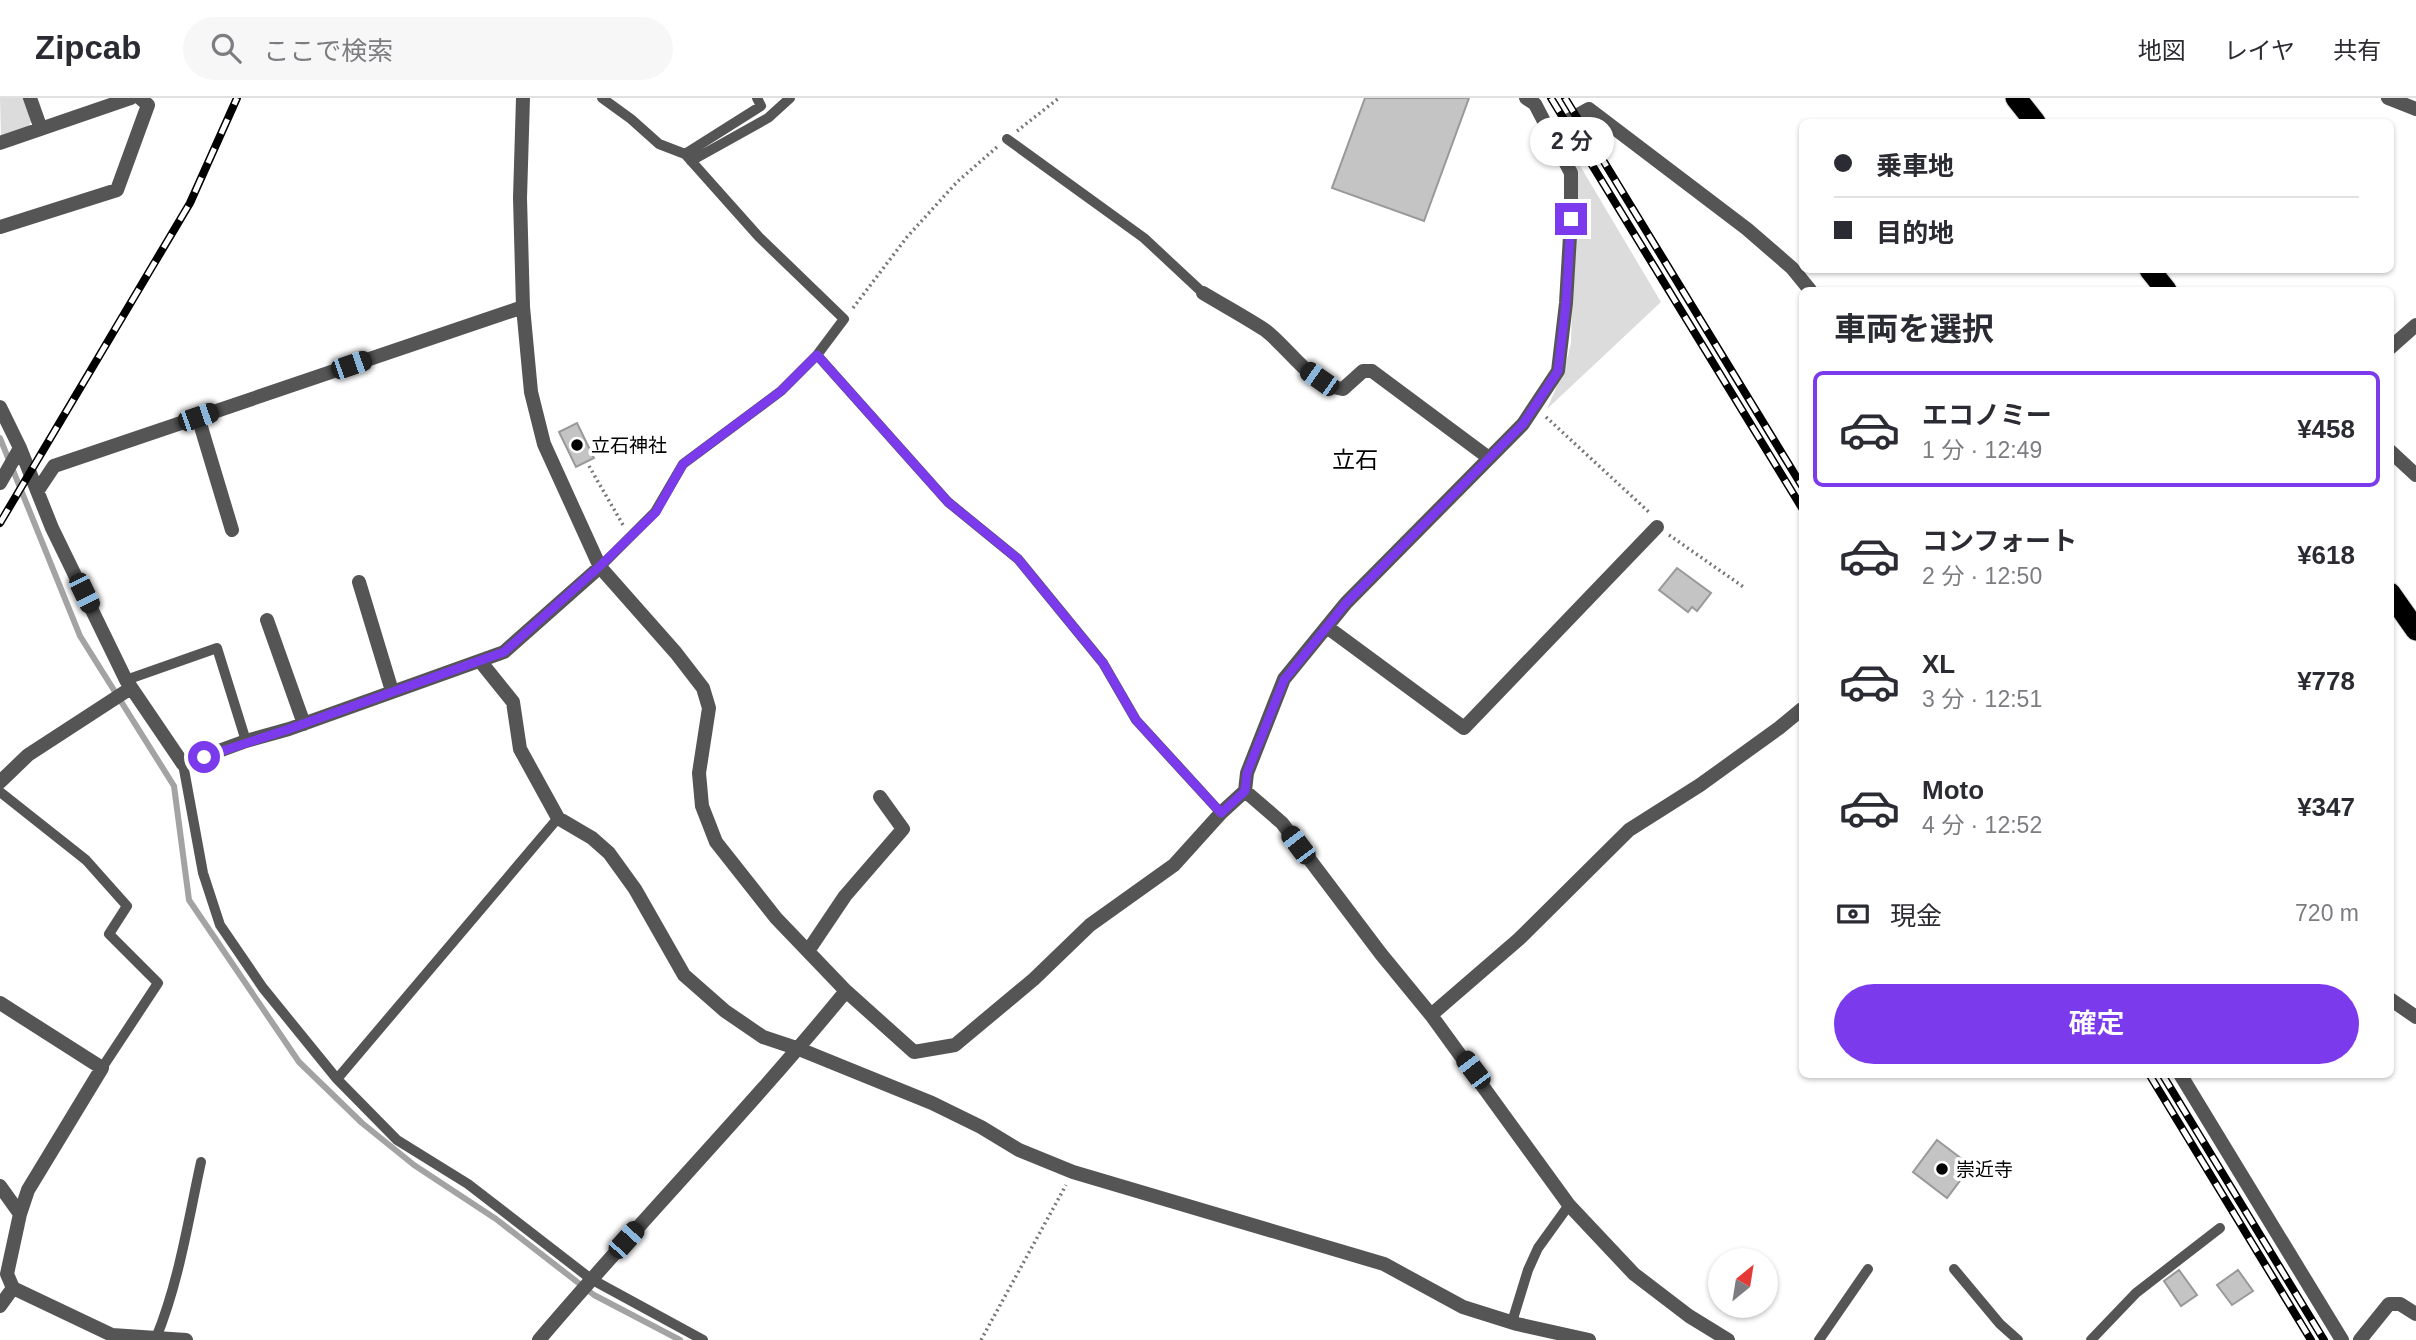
<!DOCTYPE html>
<html lang="ja">
<head>
<meta charset="utf-8">
<style>
  body { margin:0; font-family:Helvetica,"Noto Sans JP",sans-serif; background:#f7f7f7; color:#2b2b33; height:100vh; display:flex; flex-direction:column; font-size:26px; white-space:nowrap }
  * { box-sizing:border-box; margin:0 }
  p { font-size:23px; color:#7c7c81 }
  .icon { flex:none; width:38px; height:38px; fill:none; stroke:currentColor; stroke-width:2; stroke-linecap:round; stroke-linejoin:round }
  .map { position:relative; flex:1; overflow:hidden }
  .panel { position:absolute; left:1799px; top:189px; width:595px; height:791px; display:flex; flex-direction:column; background:#fff; border-radius:10px; box-shadow:0 2px 5px #0004 }
  .panel>* { flex:none }
  .top-card { position:absolute; left:1799px; top:21px; width:595px; height:154px; border-radius:10px; box-shadow:0 2px 5px #0004; display:grid; align-content:center; height:154px; padding:0 35px; background:#fff }
  .needle { width:46px; rotate:30deg }
  .fabs { position:absolute; left:1708px; top:1150px; display:grid; gap:14px }
  .fabs a { display:grid; place-items:center; width:70px; height:70px; border-radius:50%; background:#fff; box-shadow:0 2px 5px #0004; font-size:35px }
  .end { position:absolute; width:32px; height:32px; margin:-16px; border:9px solid #7c3aed; background:#fff; box-shadow:0 0 0 4px #fff }
  .from { border-radius:50% }
  .bubble { position:absolute; height:49px; border-radius:24px; background:#fff; box-shadow:0 2px 5px #0004; font-size:23px; font-weight:600; line-height:49px; text-align:center }
  .car { position:absolute; width:21px; height:42px; margin:-21px -10px; border-radius:9px; box-shadow:0 0 5px 2px #0007; background:linear-gradient(#222 24%,#8ab4d8 0 40%,#222 0 76%,#8ab4d8 0 86%,#222 0) }
  .top-card b { display:flex; align-items:center; gap:24px; height:66px; font-size:26px }
  .top-card b+b { border-top:2px solid #e1e1e2 }
  .top-card i { width:18px; height:18px; background:#2b2b33 }
  ul { padding:0; list-style:none }
  li { display:flex; align-items:center; gap:21px; height:116px; margin:0 14px 10px; padding:0 21px; border:4px solid transparent; border-radius:10px }
  li div { flex:1 }
  li b { display:block; font-size:26px }
  li em { font-style:normal; font-weight:600 }
  li.active { border-color:#7c3aed }
  li>.icon { width:63px; height:63px; stroke-width:1.5 }
  h2 { padding:0 35px; font-size:32px; line-height:84px }
  .pay { display:flex; align-items:center; gap:18px; height:77px; padding:0 35px; font-size:26px }
  .pay p { margin-inline-start:auto }
  .button { display:flex; gap:14px; margin-top:auto; padding:14px 35px }
  .button a { flex:1; height:80px; border-radius:42px; background:#7c3aed; color:#fff; font-size:28px; font-weight:600; line-height:80px; text-align:center }
  header { display:flex; align-items:center; gap:42px; box-sizing:border-box; height:98px; padding:0 35px; background:#fff; border-bottom:2px solid #e1e1e2 }
  header strong { font-size:33px }
  nav { display:flex; gap:38px; margin-inline-start:auto; font-size:24px }
  .search { width:490px; height:63px; background:#f7f7f7; display:flex; align-items:center; gap:18px; box-sizing:border-box; padding:0 24px; border-radius:38px; color:#7c7c81; font-size:26px }
  .map>svg:first-child { display:block }
  .green { fill:#dcdcdc }
  .lines { fill:none; stroke-linecap:round; stroke-linejoin:round }
  .stream { stroke:#a3a3a3; stroke-width:6 }
  .building { fill:#c4c4c4; stroke:#999; stroke-width:2 }
  .highway-casing { stroke:#dbdbdb; stroke-width:23 }
  .path { stroke:#777; stroke-width:3.5; stroke-dasharray:2 3.5; stroke-linecap:butt }
  .lane { stroke:#555; stroke-width:10 }
  .street { stroke:#555; stroke-width:14 }
  .highway { stroke:#000; stroke-width:21 }
  .rail-casing { stroke:#000; stroke-width:8 }
  .rail { stroke:#fff; stroke-width:5; stroke-dasharray:16; stroke-linecap:butt }
  .route { stroke:#7c3aed; stroke-width:9 }
  .poi-dot { fill:#000; stroke:#fff; stroke-width:2.5 }
  .labels { text-anchor:middle; stroke-width:7; stroke-linejoin:round; paint-order:stroke }
  .poi-label { font-size:19px; fill:#000; stroke:#fff; text-anchor:start }
  .quarter-label { font-size:23px; fill:#000; stroke:#fff }
</style>
</head>
<body>
<header>
<strong>Zipcab</strong>
<div class="search"><svg class="icon" aria-label="search" viewBox="0 0 24 24"><circle cx="10" cy="10" r="6"/><path d="M15 15l6 6"/></svg>ここで検索</div>
<nav><a>地図</a><a>レイヤ</a><a>共有</a></nav>
</header>
<div class="map">
<svg width="2416" height="1242" viewBox="0 0 2416 1242">
  <rect width="100%" height="100%" fill="#fff"/>
  <!-- green -->
  <path class="green" d="M0,0H24L32,22L27,31L1,39Z
    M1579,66L1661,204L1547,311L1565,269L1571,245L1575,70Z"/>
  <g class="lines">
    <!-- stream -->
    <path class="stream" d="M0,340L80,538L174,688L189,802L299,964L362,1025L414,1067L496,1121L594,1197L680,1242"/>
  </g>
  <!-- building -->
  <path class="building" d="M1365,0H1469L1424,123L1332,90Z
    M577,325L594,360L576,369L559,334Z
    M1677,470L1711,495L1697,513L1692,509L1688,514L1659,492Z
    M1937,1042L1971,1068L1947,1100L1913,1074Z
    M2179,1172L2197,1197L2181,1208L2164,1183Z
    M2238,1172L2253,1193L2232,1207L2217,1187Z"/>
  <g class="lines">
    <!-- highway casing -->
    <g class="highway-casing">
      <path id="highway" d="M2016,0L2035,24
        M2150,172L2166,192
        M2390,495L2416,532"/>
    </g>
    <!-- path -->
    <path class="path" d="M1017,33L1059,0
      M853,210L907,139L957,84L997,49
      M1546,319L1651,416
      M589,368L623,427
      M1669,437L1745,490
      M981,1242L1066,1087"/>
    <!-- lane -->
    <path class="lane" d="M1007,41L1144,140L1203,195
      M685,56L761,8L757,0
      M691,63L768,20L790,0
      M817,257L948,404L1018,461L1103,565L1136,622L1221,715
      M600,469L655,414L683,366L781,293L817,257L844,221L759,139L685,56L659,46L631,21L602,0
      M126,582L217,550L246,643
      M183,666L203,775L220,827L263,890L337,981L397,1042L468,1086L591,1181L703,1242
      M0,694L86,762L127,808L109,836L158,885L102,970
      M337,981L558,720
      M1954,1171L2000,1226L2018,1242
      M1512,1224L1528,1172L1538,1150L1569,1107
      M156,1240C179,1184 188,1123 201,1064
      M1819,1242L1868,1171
      M2091,1242L2136,1195L2220,1130"/>
    <!-- street -->
    <path class="street" d="M30,0L41,31
      M523,0L520,100L523,209L531,294L544,346L600,469L676,555L703,590L709,610L699,675L702,708L716,744L776,820L846,893
      M2388,0L2416,11
      M1589,11L1747,131L1792,170L1810,192
      M1551,32L1589,11
      M0,45L131,0
      M0,129L117,92L148,7L140,0
      M1203,195C1223,207 1245,219 1265,232C1290,251 1310,287 1343,291L1363,273H1372L1489,360
      M2390,250L2416,227
      M0,309L20,350L52,430L126,582L183,666L246,643L289,631L504,554L600,469
      M198,319L232,432
      M2390,353L2416,377
      M0,385L20,350
      M38,392L54,368L523,209
      M359,484L392,593
      M267,522L304,626
      M1327,529L1464,630L1657,429
      M480,563L513,604L520,651L558,720L592,740L609,755L635,791L684,877L725,913L763,939L799,951L932,1005L981,1029L1019,1052L1073,1074L1384,1166L1463,1209L1517,1226L1589,1242
      M0,684L28,657L131,590
      M1245,693L1247,675L1284,581L1346,505L1523,326L1558,273L1566,205L1571,121V75L1535,6L1526,0
      M808,853L845,798L903,731L880,699
      M2390,901L2416,919
      M0,905L102,970L28,1092L20,1116
      M1431,917L1519,841L1629,732L1700,687L1779,630L1802,611
      M2180,976L2342,1242
      M0,1088L20,1116L7,1176L13,1190L112,1237L186,1242
      M0,1208L13,1190
      M539,1242C639,1124 748,1013 846,893L914,954L955,947L1034,881L1090,827L1174,767L1221,715L1245,693L1282,725L1381,856L1431,917L1569,1107L1634,1176L1689,1218L1728,1242
      M2360,1242L2389,1206H2400L2416,1216"/>
    <!-- highway -->
    <use href="#highway" class="highway"/>
    <!-- rail casing -->
    <g class="rail-casing">
      <path id="rail" d="M1551,0L1802,410
        M1565,0L1802,388
        M0,425L190,105L237,0
        M2149,976L2311,1242
        M2162,976L2324,1242"/>
    </g>
    <!-- rail -->
    <use href="#rail" class="rail"/>
  </g>
  <g class="lines">
    <!-- route -->
    <path class="route" d="M204,659L289,631L504,554L600,468L656,414L683,366L781,293L817,257L948,404L1018,461L1103,565L1136,622L1221,715L1245,693L1247,675L1284,582L1346,505L1523,326L1558,273L1566,205L1571,121"/>
  </g>
  <!-- markers -->
  <g class="poi-dot">
    <circle cx="577" cy="347" r="7"/>
    <circle cx="1942" cy="1071" r="7"/>
  </g>
  <g class="labels">
    <!-- poi labels -->
    <g class="poi-label">
      <text x="591" y="354">立石神社</text>
      <text x="1956" y="1078">崇近寺</text>
    </g>
    <!-- quarter labels -->
    <g class="quarter-label">
      <text x="1355" y="370">立石</text>
    </g>
  </g>
</svg>
<div class="fabs">
<a><svg class="needle" viewBox="-14 -14 28 28"><path d="M0-13l5 13h-10z" fill="#e53935"/><path d="M0 13l5-13h-10z" fill="#7c7c81"/></svg></a>
</div>
<i class="end from" style="left:204px;top:659px"></i>
<i class="end" style="left:1571px;top:121px"></i>
<div class="bubble" style="left:1530px;top:19px;width:84px">2 分</div>
<i class="car" style="left:351px;top:267px;rotate:71deg"></i>
<i class="car" style="left:1319px;top:281px;rotate:305deg"></i>
<i class="car" style="left:198px;top:319px;rotate:71deg"></i>
<i class="car" style="left:84px;top:495px;rotate:154deg"></i>
<i class="car" style="left:1298px;top:747px;rotate:323deg"></i>
<i class="car" style="left:1473px;top:972px;rotate:323deg"></i>
<i class="car" style="left:626px;top:1142px;rotate:42deg"></i>
<div class="top-card">
<b><i class="from"></i>乗車地</b>
<b><i></i>目的地</b>
</div>
<section class="panel">
<h2>車両を選択</h2>
<ul>
<li class="active"><svg class="icon" aria-label="car" viewBox="0 0 24 24"><path d="M5 17H2v-5l4-1 3-4h7l3 4 3 1v5h-3M9 17h6M6 11h13"/><circle cx="7" cy="17" r="2"/><circle cx="17" cy="17" r="2"/></svg><div><b>エコノミー</b><p>1 分 · 12:49</p></div><em>¥458</em></li>
<li><svg class="icon" aria-label="car" viewBox="0 0 24 24"><path d="M5 17H2v-5l4-1 3-4h7l3 4 3 1v5h-3M9 17h6M6 11h13"/><circle cx="7" cy="17" r="2"/><circle cx="17" cy="17" r="2"/></svg><div><b>コンフォート</b><p>2 分 · 12:50</p></div><em>¥618</em></li>
<li><svg class="icon" aria-label="car" viewBox="0 0 24 24"><path d="M5 17H2v-5l4-1 3-4h7l3 4 3 1v5h-3M9 17h6M6 11h13"/><circle cx="7" cy="17" r="2"/><circle cx="17" cy="17" r="2"/></svg><div><b>XL</b><p>3 分 · 12:51</p></div><em>¥778</em></li>
<li><svg class="icon" aria-label="car" viewBox="0 0 24 24"><path d="M5 17H2v-5l4-1 3-4h7l3 4 3 1v5h-3M9 17h6M6 11h13"/><circle cx="7" cy="17" r="2"/><circle cx="17" cy="17" r="2"/></svg><div><b>Moto</b><p>4 分 · 12:52</p></div><em>¥347</em></li>
</ul>
<div class="pay"><svg class="icon" aria-label="cash" viewBox="0 0 24 24"><path d="M3 7h18v10H3z"/><circle cx="12" cy="12" r="2"/></svg>現金<p>720 m</p></div>
<div class="button"><a>確定</a></div>
</section>
</div>
</body>
</html>
